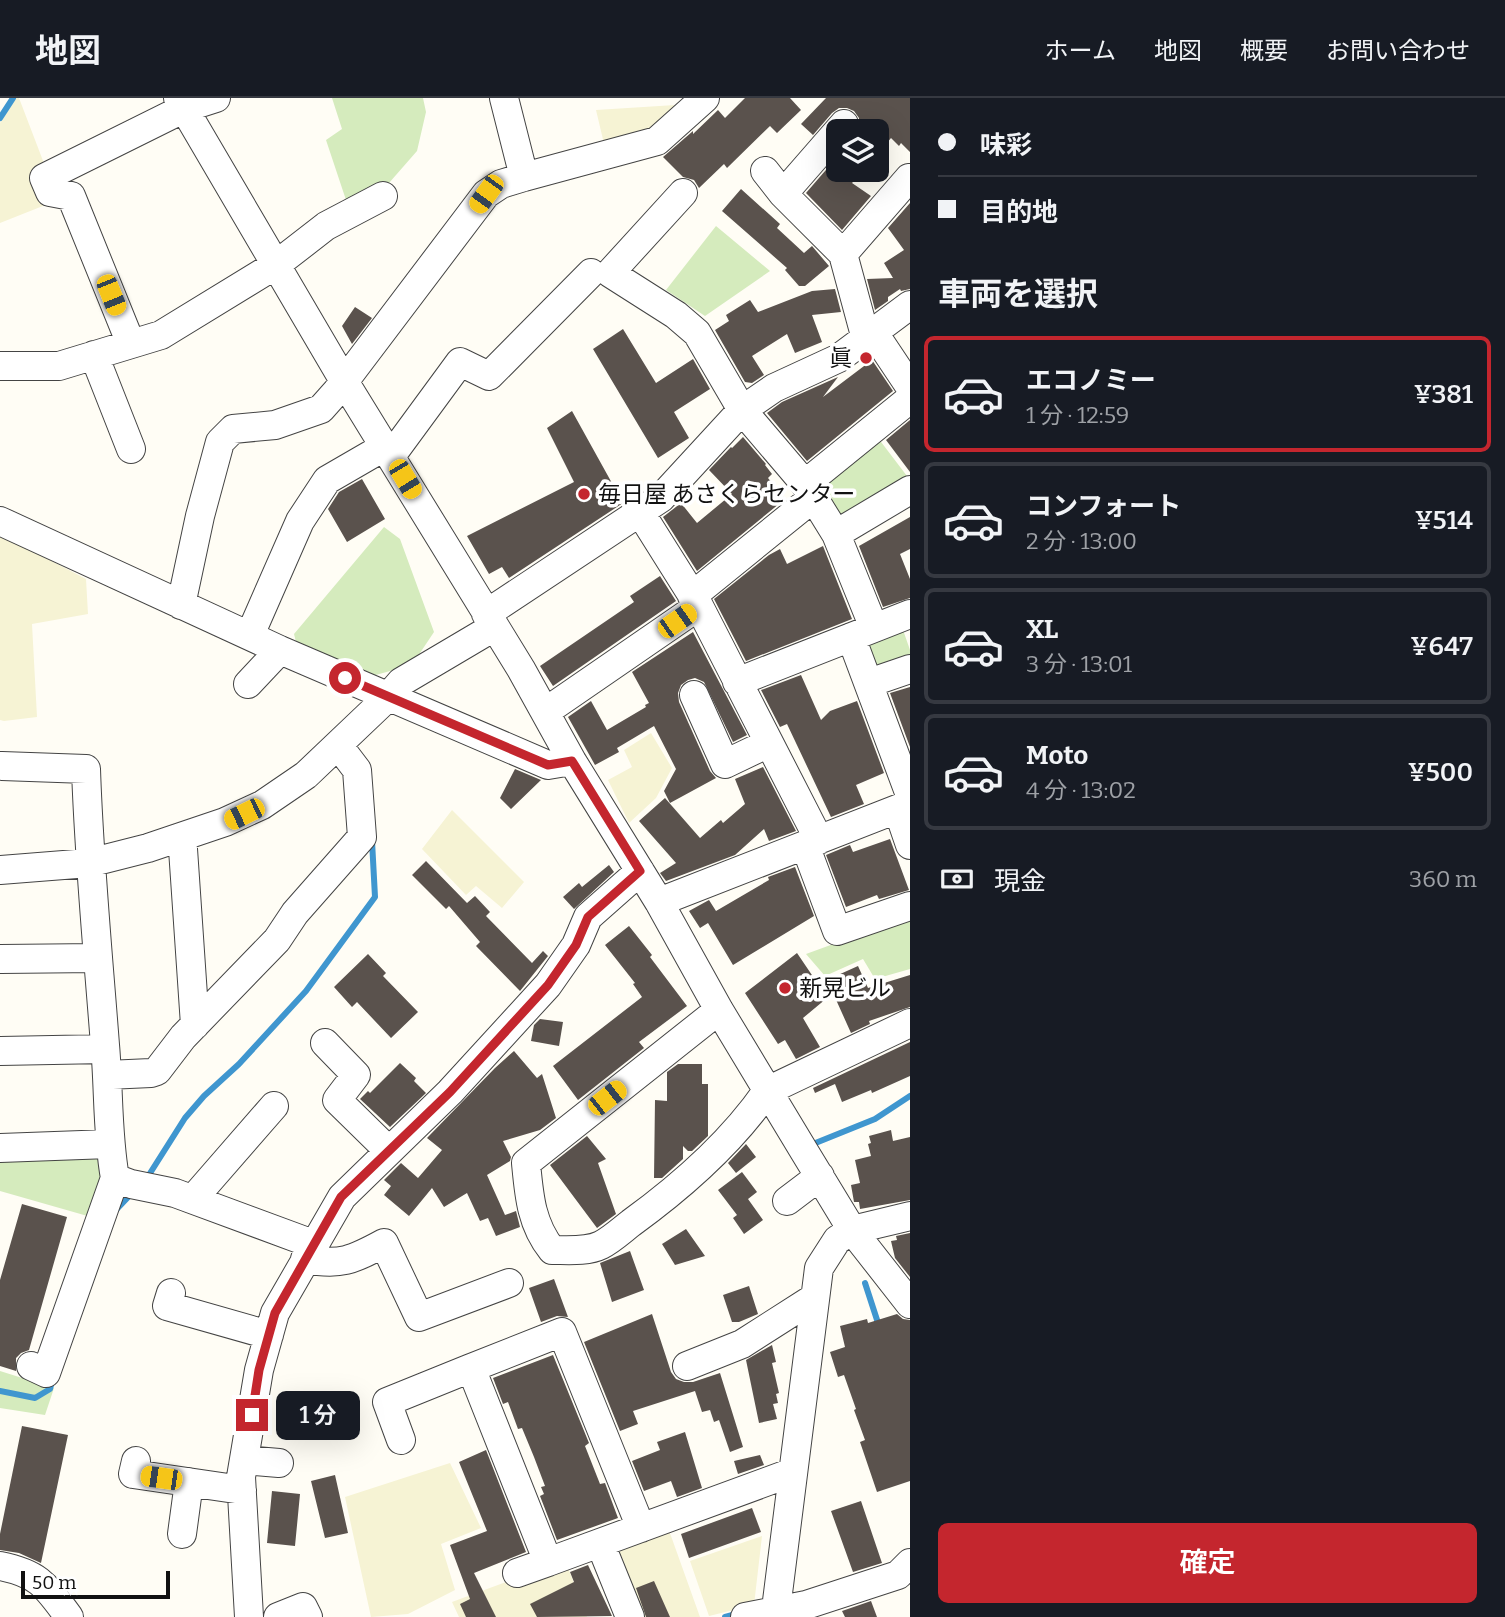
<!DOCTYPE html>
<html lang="ja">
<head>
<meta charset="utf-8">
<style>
  body { margin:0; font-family:Bitter,"Noto Sans JP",serif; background:#242831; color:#f1f3f6; height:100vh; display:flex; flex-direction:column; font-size:26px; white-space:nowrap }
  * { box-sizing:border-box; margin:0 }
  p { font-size:23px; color:#9ea1a6 }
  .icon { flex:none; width:38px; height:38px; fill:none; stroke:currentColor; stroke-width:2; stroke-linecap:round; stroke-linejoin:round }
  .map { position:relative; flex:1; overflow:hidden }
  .sheet { display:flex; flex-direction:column; background:#171b24; width:595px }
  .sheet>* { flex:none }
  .guide { display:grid; align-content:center; height:154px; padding:0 28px; background:#171b24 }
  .fabs { position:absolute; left:826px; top:21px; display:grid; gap:14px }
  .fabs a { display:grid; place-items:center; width:63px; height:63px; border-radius:10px; background:#171b24; box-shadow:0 7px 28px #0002; font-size:35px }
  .scale { position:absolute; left:21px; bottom:18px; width:149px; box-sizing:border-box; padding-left:7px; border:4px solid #111; border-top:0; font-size:19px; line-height:24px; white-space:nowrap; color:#111; -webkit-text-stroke:5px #fff; paint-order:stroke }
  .end { position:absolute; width:32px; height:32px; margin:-16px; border:9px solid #c4262e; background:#fff; box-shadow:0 0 0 4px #fff }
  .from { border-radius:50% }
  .bubble { position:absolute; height:49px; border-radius:10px; background:#171b24; box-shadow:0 7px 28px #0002; font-size:23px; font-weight:600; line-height:49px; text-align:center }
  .car { position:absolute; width:21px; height:42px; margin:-21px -10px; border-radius:9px; box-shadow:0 0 5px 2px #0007; background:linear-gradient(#f5c518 24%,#345 0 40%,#f5c518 0 76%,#345 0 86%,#f5c518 0) }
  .guide b { display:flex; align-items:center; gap:24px; height:66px; font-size:26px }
  .guide b+b { border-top:2px solid #363941 }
  .guide i { width:18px; height:18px; background:#f1f3f6 }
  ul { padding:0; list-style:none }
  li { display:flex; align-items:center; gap:21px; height:116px; margin:0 14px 10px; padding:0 14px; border:4px solid #363941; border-radius:10px }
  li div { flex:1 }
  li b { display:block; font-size:26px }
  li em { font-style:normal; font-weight:600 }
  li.selected { border-color:#c4262e }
  li>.icon { width:63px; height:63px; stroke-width:1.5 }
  h2 { padding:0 28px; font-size:32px; line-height:84px }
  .pay { display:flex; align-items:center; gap:18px; height:77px; padding:0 28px; font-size:26px }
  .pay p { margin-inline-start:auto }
  .cta { display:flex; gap:14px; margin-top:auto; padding:14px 28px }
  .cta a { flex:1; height:80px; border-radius:10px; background:#c4262e; color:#fff; font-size:28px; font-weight:600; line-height:80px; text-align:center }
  header { display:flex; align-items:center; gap:42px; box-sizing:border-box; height:98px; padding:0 35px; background:#171b24; border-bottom:2px solid #363941 }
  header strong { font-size:33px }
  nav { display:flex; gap:38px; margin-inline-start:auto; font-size:24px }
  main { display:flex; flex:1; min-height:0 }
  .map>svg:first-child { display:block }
  .farmland { fill:#f6f3d4 }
  .green { fill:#d5ebbd }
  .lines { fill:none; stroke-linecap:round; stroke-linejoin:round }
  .stream { stroke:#3f96cf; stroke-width:6 }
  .building { fill:#5a524d }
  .minor-casing { stroke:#444; stroke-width:30 }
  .minor { stroke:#fff; stroke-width:28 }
  .route { stroke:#c4262e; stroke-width:9 }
  .poi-dot { fill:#c4262e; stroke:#fff; stroke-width:2.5 }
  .labels { text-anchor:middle; stroke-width:7; stroke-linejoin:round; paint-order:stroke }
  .poi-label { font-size:23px; fill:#111; stroke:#fff; text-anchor:start }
</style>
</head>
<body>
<header>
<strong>地図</strong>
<nav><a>ホーム</a><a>地図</a><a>概要</a><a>お問い合わせ</a></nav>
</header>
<main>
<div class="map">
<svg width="910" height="1519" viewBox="0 0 910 1519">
  <rect width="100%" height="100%" fill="#fffdf5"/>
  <!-- farmland -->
  <path class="farmland" d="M16,0H19L58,102L0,125V25Z
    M691,6L655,39L605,50L596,12Z
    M0,436L86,481L88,516L32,526L37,619L4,623L0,622Z
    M651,635L672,670L656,700L629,725L608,682L632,669L624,652Z
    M452,712L524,784L502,810L476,788L466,797L422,751Z
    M450,1365L481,1430L441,1446L455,1492L408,1516L371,1519L345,1399Z
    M666,1424L700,1519H634L606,1448Z
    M762,1438L754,1507L709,1518L690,1463Z
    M565,1462L587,1519H459L452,1504Z"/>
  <!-- green -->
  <path class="green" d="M332,0H423L426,14L417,53L382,93L349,111L326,42L342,31Z
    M716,128L770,173L705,218L666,192Z
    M875,336L910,382L837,426L811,387Z
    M384,429L400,441L434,534L412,567L372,578L297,548L294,536Z
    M902,529L910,552V564L874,576L862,543Z
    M910,818V871L875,881L863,861L825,878L806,856Z
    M102,1059L103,1090L91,1119L0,1093V1063Z
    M0,1273L54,1290L45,1317L0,1310Z"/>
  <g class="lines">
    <!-- stream -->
    <path class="stream" d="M0,20L13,0
      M813,1046L875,1021L910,998
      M147,1080L185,1020L204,998L239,966L306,893L375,799L372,743
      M115,1113L132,1095
      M865,1185L879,1228
      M0,1293L35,1300L50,1291L53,1280
      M725,1519L740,1515"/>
  </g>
  <!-- building -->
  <path class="building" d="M745,0H790L801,12L777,35L770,28L727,70L724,66L699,90L694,82L683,79L663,59L693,33V36L718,12L725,20Z
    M826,0H910V54L901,45L899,48L891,40L877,57V33H858L859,20L854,13L847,10H839L832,15L813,37L801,26Z
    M838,58V72H864L852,85L871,98L842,132L806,95Z
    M741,91L780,126L777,130L804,155L812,148L829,168L805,188H799L785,172L787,170L722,113Z
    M910,105V191L901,193L900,191L888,199V203L875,212L867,181L893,180L884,165L904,152L888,130Z
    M835,191L841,214L812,217L822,244L795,255L787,236L752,258L764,277L752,285L745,284L715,232L729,223L726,217L750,202L758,214L812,193Z
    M355,209L372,220L352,246L342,228Z
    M623,231L656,285L693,261L710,291L674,314L689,340L658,360L593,251Z
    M872,262L893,293L807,363L767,315L782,304L838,279L823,299Z
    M572,313L623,405L509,480L502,469L489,476L467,438L574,384L547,330Z
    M910,322V374L886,342Z
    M743,339L766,366L765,367L772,376L768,380L785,401L697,473L663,419L681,405L697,425L732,396L709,372L731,349L732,350Z
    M362,381L385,421L347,444L328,411L339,394Z
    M910,419V451L900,456L910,481V500L883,509L859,448Z
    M823,448L852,521L746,563L714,501L769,457L780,451L787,466Z
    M660,478L676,503L553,588L540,568L634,504L630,498Z
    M693,534L747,637L733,644L704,584L695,580L688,582L681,587L678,595L679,604L710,673L716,680L670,705L664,693L676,671L654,628L617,650L619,654L595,667L568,619L591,603L607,632L646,609L645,607L649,605L632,574Z
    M801,577L821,622L830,613L857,603L884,675L856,687L864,706L831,719L787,626L780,629L761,592Z
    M910,589V649L890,595Z
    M763,669L796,733L769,743L764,731L735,757L666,783L660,775L676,765L639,723L665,700L700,740L721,722L723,725L745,706L735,681Z
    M515,671L541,682L511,711L500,700Z
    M890,741L909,792L879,801L877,797L846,809L826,757L850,747L853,754Z
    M426,763L467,805L475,798L490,814L486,818L532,865L543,853L548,858L520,893L476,848L480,844L449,808L446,811L412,777Z
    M609,767L614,774L574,811L563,799L579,785L582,789Z
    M795,769L814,818L733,867L708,825L700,830L689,813L709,802L716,813L769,782L768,779Z
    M629,828L652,857L650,859L687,908L639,944L644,950L578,1002L553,968L642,899L633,886L635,885L605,847Z
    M797,855L818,886L858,868L868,890L910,877V909L869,923L870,926L851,935L833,895L803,920L820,949L796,961L785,942L778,946L745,895Z
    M368,856L386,875L383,878L418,914L391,940L357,904L352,909L334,889Z
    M540,921L563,924L559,948L531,943L534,927Z
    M910,944V978L872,995L871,992L842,1004L835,986L815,995L813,990Z
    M514,953L537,980L542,976L556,1020L540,1032L503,1043L511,1059L510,1063L487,1077L505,1117L516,1113L520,1129L496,1138L488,1120L480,1123L467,1095L444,1109L432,1090L409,1118L384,1097L391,1088L384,1082L401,1065L418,1080L442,1052L427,1040L495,970Z
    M400,965L416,980L414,983L426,995L390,1029L360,1001L368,993L370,995Z
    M678,966H702V986H708V1038L692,1053H688L683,1048V1061L662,1080H654L655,1002L667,1003V974Z
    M891,1032L893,1043L910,1039V1102L860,1111L859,1104H854L851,1087L860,1085L855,1062L871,1058L868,1046L871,1045L869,1038Z
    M587,1038L606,1061L598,1065L616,1116L597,1130L550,1067Z
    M746,1046L756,1059L736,1075L728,1065Z
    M742,1074L757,1094L748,1101L763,1122L744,1136L733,1120L737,1117L718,1092Z
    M22,1106L67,1119L29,1252L21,1255L16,1260V1273L0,1268V1182Z
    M686,1131L705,1158L675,1167L662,1146Z
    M910,1135V1179L895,1160L891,1143L897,1142L896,1138Z
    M630,1153L644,1192L612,1204L600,1165Z
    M554,1181L568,1219L557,1218L541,1224L529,1190Z
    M749,1188L758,1216L739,1224H732L723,1197Z
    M652,1216L671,1274L676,1281L684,1284H693L720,1275L743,1349L730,1354L719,1322L714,1324L710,1312L702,1314L695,1293L633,1313L638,1326L620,1333L584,1244Z
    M897,1216L903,1221L910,1222V1383L877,1394L860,1344L865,1342L854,1312L856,1311L844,1277L838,1279L830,1254L845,1249L840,1228L867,1221L868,1225Z
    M772,1247L776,1264L772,1265L779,1295L776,1296L778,1305L773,1306L777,1321L759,1325L746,1262Z
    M553,1257L589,1345L585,1348L600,1386L605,1385L618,1420L557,1442L540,1398L544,1396L541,1389L545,1388L534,1359L522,1330L518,1331L508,1304L503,1306L493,1280Z
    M22,1328L68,1337L41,1465L19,1455L0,1452V1436Z
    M685,1334L702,1390L677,1399L671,1383L644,1393L632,1363L660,1352L657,1344Z
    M486,1352L526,1454L474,1475L496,1519H466L460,1506L470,1501L450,1447L487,1433L459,1364Z
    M760,1357L764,1367L738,1376L734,1363Z
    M335,1377L348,1435L325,1440L311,1383Z
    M272,1393L300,1396L295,1448L267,1445Z
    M861,1403L882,1465L853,1474L831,1413Z
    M752,1410L761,1434L689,1460L681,1436Z
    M588,1467L612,1518L537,1519L530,1506L574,1484L570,1474Z
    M654,1483L670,1519H646L636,1490Z
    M871,1503L877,1519H845L842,1513Z"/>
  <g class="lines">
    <!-- minor casing -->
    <g class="minor-casing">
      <path id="minor" d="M178,0L344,283L521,571L572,663L659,804L719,912L804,1053L852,1132L910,1206
        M504,0L524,79
        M844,26L783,96L843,156L866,241
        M765,73L783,96
        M683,95L610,175L676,217L697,235L742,312L805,386L836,436L874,530
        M843,156L909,80
        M874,235L910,289
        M131,246L71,98L50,94L44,80L185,10L216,0
        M94,257L131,351
        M0,268H59L161,237L277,166L326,128L383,98
        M391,358L460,264L489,278L591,175
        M805,386L910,301
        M640,414L699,508L819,742
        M0,423L280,552L548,667L572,663
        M836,436L910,392
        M692,498L813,400
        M181,507L200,418L220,344L233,331L275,327L321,311L337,293L486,96L501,86L524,79L657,43L705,0
        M486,516L661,400L742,312L774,290L839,260L910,207
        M250,537L300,423L327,382L384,349
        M851,539L910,697
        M737,584L910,516
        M869,585L910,571
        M248,586L280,552
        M694,597L725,666L769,645
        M545,614L699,508
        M2,668L86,671C89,763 98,855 105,947C109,992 107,1036 115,1080L46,1275L31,1268
        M898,712L910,747
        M179,740L183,751L195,927
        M805,747L837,833L910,808
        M0,772L89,765L148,750L225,724L262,707L306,677L388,599L401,584L494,529
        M659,804L910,706
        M0,861L97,860
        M719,912L526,1065C529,1097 531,1126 552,1152C567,1152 587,1154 601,1147C611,1142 622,1132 631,1125C682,1088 731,1045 767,993L910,925
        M325,945L356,977L337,1002L388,1052
        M0,953L105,951
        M107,977L151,975L157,973L183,939L277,842L295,815L362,739L357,672L338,647
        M0,1050L109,1046
        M115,1080L131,1086L175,1095L313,1146
        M193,1101L274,1008
        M787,1103L820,1078
        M305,1161C340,1168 353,1162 384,1145L419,1219L509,1185
        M171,1195L167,1208L269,1237
        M687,1268L742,1246L814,1200
        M471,1270L562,1234L641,1430
        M401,1342L387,1304L471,1270L548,1464L793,1374
        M244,1362L279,1365
        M136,1363L133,1376L242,1392
        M182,1436L189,1384
        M600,1445L630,1519
        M0,1468C40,1476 46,1488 69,1519
        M517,1475L548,1464
        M249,1519L241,1379L259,1272L275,1215L342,1099L450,994L548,887L576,847L588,819L640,773
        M278,1519L303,1509L308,1519
        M745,1519L806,1507L898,1477L910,1465
        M775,1519L819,1170L837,1142L852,1132L910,1118"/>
    </g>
    <!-- minor -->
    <use href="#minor" class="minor"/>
  </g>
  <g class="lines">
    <!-- route -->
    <path class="route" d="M252,1317L259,1272L275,1215L341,1099L450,994L548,887L576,847L588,819L640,773L572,663L548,667L345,580"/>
  </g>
  <!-- markers -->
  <g class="poi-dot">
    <circle cx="866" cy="260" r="7"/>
    <circle cx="584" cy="396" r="7"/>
    <circle cx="785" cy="890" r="7"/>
  </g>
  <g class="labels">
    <!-- poi labels -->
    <g class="poi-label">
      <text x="852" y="268" text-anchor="end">眞</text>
      <text x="598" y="404">毎日屋 あさくらセンター</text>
      <text x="799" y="898">新晃ビル</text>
    </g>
  </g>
</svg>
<div class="fabs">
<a><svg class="icon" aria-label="layers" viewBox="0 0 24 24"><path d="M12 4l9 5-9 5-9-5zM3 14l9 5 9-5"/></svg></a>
</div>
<div class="scale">50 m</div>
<i class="end from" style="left:345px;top:580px"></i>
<i class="end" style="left:252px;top:1317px"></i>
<div class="bubble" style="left:276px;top:1293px;width:84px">1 分</div>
<i class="car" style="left:486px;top:96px;rotate:216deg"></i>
<i class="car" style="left:111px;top:197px;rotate:158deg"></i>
<i class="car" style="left:405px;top:381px;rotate:149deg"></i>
<i class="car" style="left:677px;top:523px;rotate:55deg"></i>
<i class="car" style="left:244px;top:716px;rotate:244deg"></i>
<i class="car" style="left:607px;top:1000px;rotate:52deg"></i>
<i class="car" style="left:161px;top:1380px;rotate:278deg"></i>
</div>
<section class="sheet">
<div class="guide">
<b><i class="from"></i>味彩</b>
<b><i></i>目的地</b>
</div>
<h2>車両を選択</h2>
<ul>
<li class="selected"><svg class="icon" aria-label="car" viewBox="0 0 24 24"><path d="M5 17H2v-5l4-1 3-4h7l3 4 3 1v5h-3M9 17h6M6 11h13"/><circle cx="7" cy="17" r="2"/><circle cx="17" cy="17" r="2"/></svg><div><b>エコノミー</b><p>1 分 · 12:59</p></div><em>¥381</em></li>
<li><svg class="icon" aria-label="car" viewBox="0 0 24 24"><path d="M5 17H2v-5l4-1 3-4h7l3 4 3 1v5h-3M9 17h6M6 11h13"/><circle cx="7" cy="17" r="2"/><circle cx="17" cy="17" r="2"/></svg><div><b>コンフォート</b><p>2 分 · 13:00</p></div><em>¥514</em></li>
<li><svg class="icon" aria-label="car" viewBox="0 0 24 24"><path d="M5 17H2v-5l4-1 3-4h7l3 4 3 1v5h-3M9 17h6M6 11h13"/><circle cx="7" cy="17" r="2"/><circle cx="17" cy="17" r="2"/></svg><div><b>XL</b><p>3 分 · 13:01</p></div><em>¥647</em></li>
<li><svg class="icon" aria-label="car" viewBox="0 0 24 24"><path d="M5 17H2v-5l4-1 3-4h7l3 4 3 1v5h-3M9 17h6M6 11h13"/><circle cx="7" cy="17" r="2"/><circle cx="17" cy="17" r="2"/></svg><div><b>Moto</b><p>4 分 · 13:02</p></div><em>¥500</em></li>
</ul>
<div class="pay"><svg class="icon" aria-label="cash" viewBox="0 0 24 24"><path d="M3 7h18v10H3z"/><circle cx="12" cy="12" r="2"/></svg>現金<p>360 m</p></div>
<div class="cta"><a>確定</a></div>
</section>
</main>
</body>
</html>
